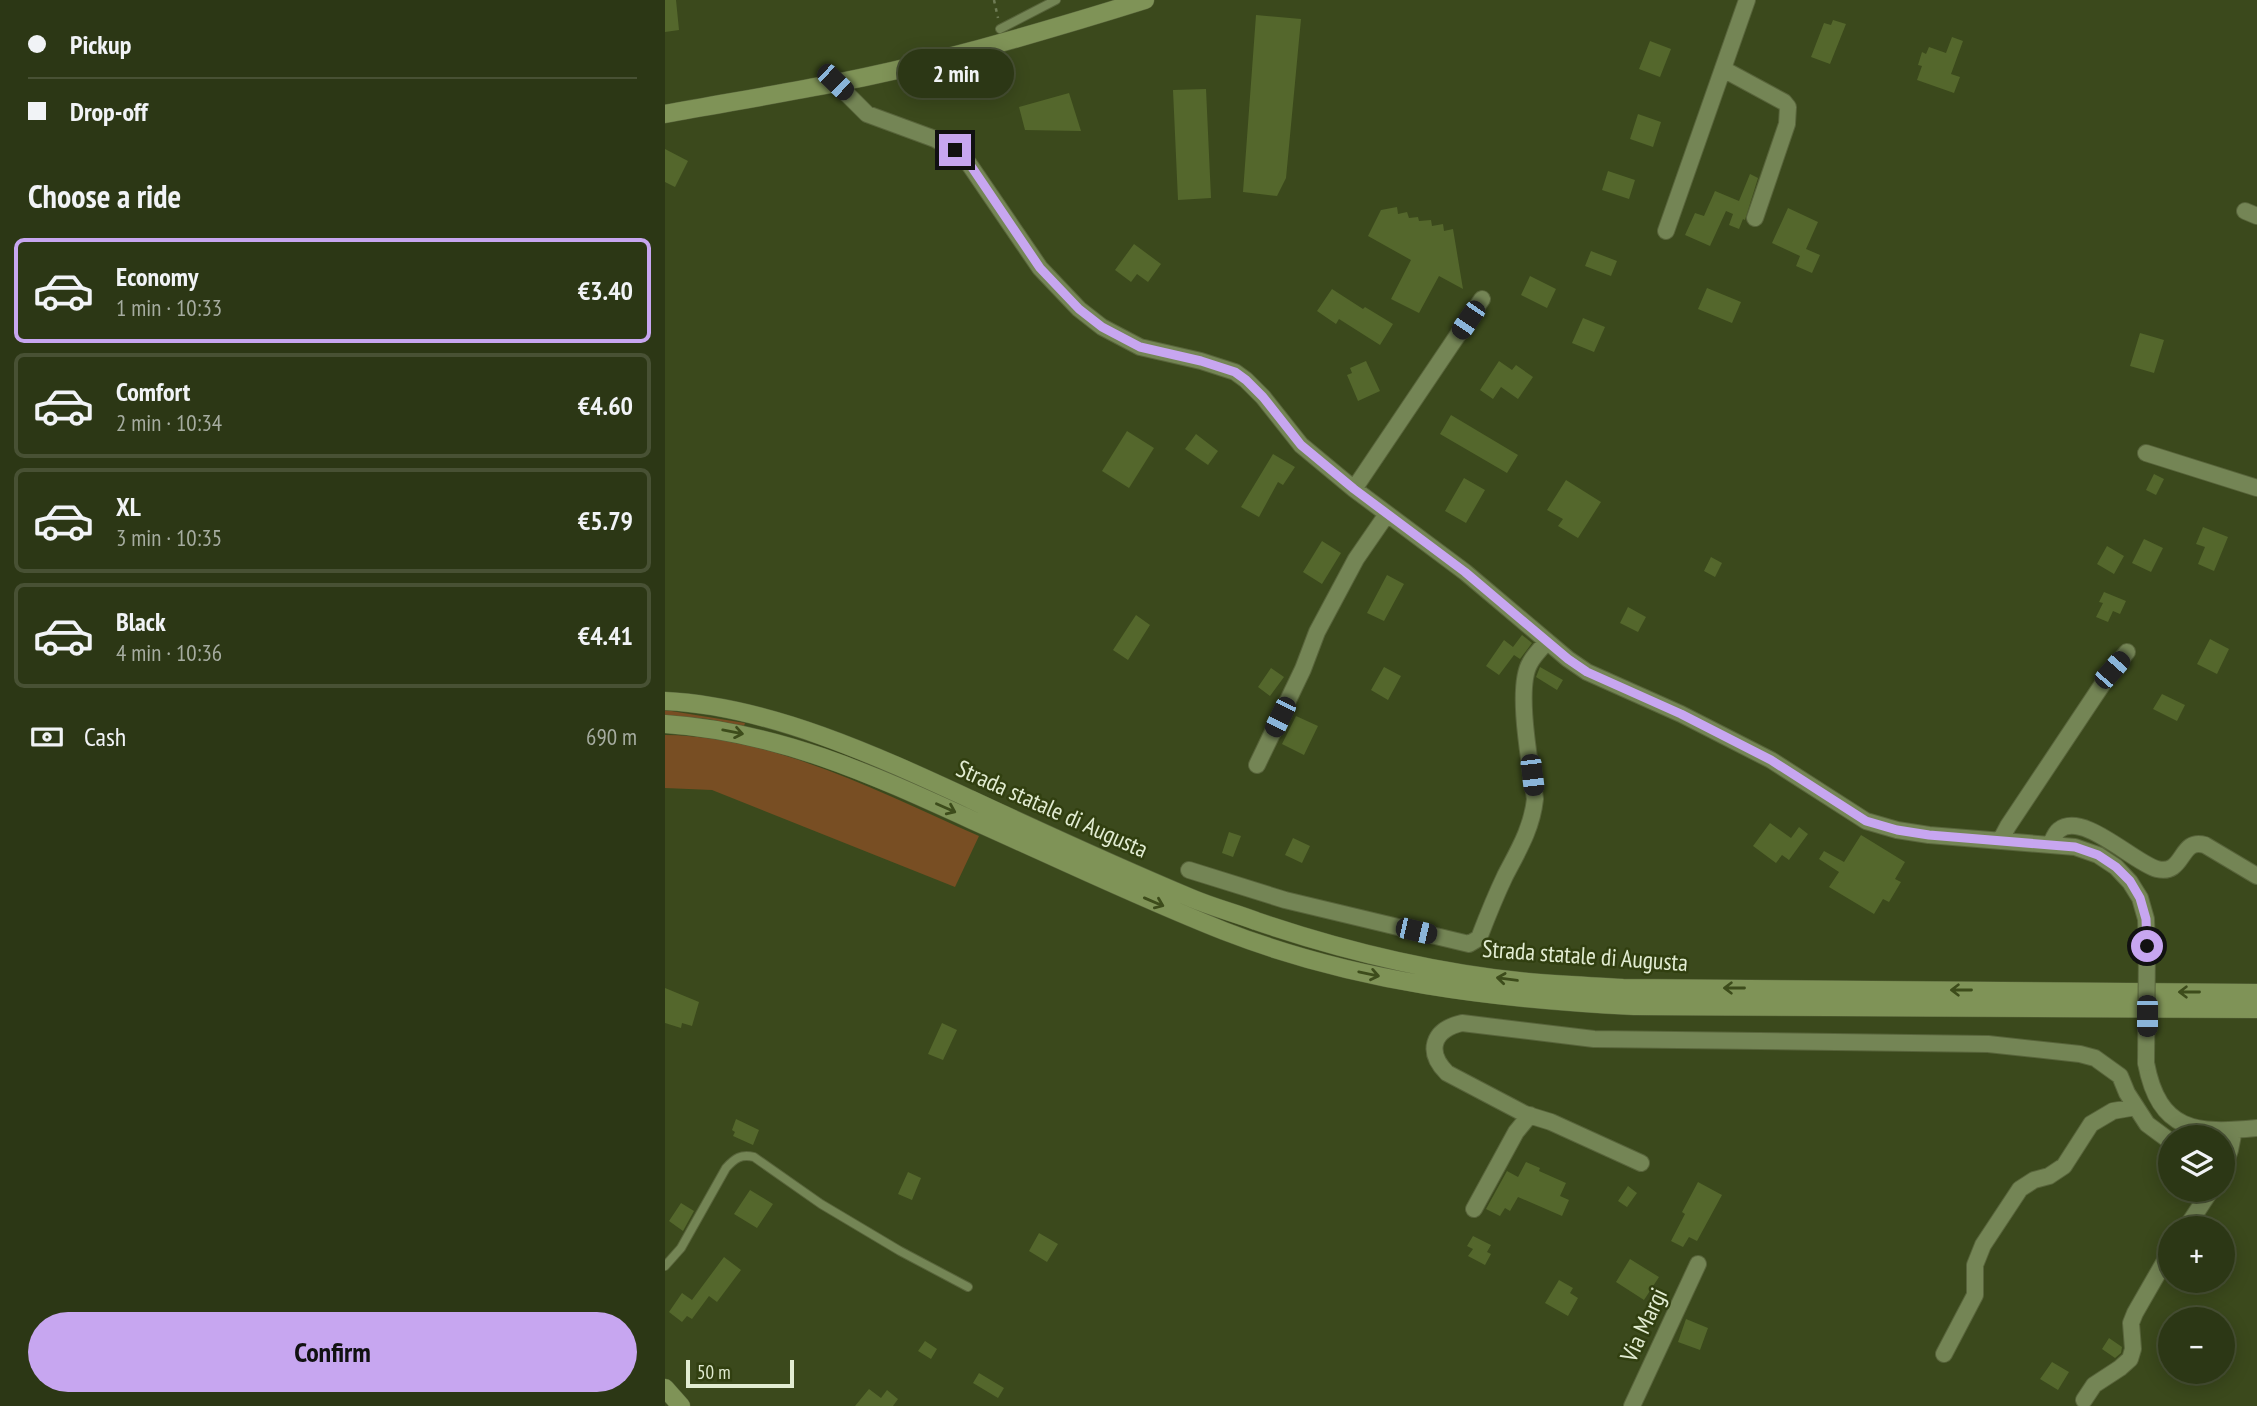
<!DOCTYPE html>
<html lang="en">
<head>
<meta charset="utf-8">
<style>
  body { margin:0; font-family:"PT Sans Narrow",sans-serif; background:#384222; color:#f1f3f6; height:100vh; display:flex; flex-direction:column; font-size:26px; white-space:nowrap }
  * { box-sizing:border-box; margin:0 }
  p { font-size:23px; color:#a6aca0 }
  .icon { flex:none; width:38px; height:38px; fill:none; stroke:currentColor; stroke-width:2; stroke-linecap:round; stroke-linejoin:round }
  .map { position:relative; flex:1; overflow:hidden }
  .sheet { display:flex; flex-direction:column; background:#2c3715; width:665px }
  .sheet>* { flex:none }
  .banner { display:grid; align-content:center; height:154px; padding:0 28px; background:#2c3715 }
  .buttons { position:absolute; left:1493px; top:1125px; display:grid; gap:14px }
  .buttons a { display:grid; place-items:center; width:77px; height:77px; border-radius:50%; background:#2c3715; box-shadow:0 4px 18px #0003,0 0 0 2px #485134; font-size:35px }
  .scale { position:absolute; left:21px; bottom:18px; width:108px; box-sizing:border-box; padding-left:7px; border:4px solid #e2ecd2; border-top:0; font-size:19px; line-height:24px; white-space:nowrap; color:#e2ecd2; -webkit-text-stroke:5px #313f10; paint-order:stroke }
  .end { position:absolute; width:32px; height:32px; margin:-16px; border:9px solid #c7a6f0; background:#111; box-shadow:0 0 0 4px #111 }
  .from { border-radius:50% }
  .bubble { position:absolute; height:49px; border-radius:24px; background:#2c3715; box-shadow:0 4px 18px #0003,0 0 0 2px #485134; font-size:23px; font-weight:600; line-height:49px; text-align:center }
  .car { position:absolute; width:21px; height:42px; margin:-21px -10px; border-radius:9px; box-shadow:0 0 5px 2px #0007; background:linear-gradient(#222 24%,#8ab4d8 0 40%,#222 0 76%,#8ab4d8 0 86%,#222 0) }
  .banner b { display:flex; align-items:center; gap:24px; height:66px; font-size:26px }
  .banner b+b { border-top:2px solid #485134 }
  .banner i { width:18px; height:18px; background:#f1f3f6 }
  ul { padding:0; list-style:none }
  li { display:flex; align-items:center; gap:21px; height:105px; margin:0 14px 10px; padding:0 14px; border:4px solid #485134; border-radius:10px }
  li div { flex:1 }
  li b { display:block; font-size:26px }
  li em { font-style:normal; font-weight:600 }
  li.current { border-color:#c7a6f0 }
  li>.icon { width:63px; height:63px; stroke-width:1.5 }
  h2 { padding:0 28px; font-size:32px; line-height:84px }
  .pay { display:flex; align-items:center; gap:18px; height:77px; padding:0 28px; font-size:26px }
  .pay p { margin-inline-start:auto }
  .cta { display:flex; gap:14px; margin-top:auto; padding:14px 28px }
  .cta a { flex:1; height:80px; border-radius:42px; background:#c7a6f0; color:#111; font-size:28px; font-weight:600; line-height:80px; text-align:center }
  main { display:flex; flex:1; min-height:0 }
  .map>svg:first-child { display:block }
  .green { fill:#784e23 }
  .building { fill:#54672c }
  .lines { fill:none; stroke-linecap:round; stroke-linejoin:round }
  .lane-casing { stroke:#58643b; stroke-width:10 }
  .street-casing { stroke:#58643b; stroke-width:18 }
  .secondary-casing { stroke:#58643b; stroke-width:19 }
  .path { stroke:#6f7c55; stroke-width:2.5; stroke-dasharray:3.5 5; stroke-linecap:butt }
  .lane { stroke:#748555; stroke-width:8 }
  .street { stroke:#748555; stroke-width:16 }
  .secondary { stroke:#7f9357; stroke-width:18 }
  .street-bridge-casing { stroke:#58643b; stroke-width:18; stroke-linecap:butt }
  .street-bridge { stroke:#748555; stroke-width:16 }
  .oneway { stroke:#3d4c1b }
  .route { stroke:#c7a6f0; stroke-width:9 }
  .labels { text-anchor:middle; stroke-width:5; stroke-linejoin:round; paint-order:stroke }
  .street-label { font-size:24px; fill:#e2ecd2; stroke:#313f10 }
</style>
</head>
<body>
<main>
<section class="sheet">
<div class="banner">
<b><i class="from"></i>Pickup</b>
<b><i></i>Drop-off</b>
</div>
<h2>Choose a ride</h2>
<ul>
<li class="current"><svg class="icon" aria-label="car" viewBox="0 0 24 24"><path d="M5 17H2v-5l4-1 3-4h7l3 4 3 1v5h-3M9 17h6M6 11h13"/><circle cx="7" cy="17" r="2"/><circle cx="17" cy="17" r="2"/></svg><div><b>Economy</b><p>1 min · 10:33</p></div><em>€3.40</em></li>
<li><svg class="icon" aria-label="car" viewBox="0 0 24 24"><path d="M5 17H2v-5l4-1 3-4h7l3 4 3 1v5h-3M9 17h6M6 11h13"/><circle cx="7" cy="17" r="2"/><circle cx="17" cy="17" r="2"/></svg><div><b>Comfort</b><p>2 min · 10:34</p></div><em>€4.60</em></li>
<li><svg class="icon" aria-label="car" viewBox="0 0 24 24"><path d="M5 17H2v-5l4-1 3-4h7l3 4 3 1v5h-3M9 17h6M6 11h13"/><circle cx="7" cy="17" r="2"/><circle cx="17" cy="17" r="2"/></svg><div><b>XL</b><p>3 min · 10:35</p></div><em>€5.79</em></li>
<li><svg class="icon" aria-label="car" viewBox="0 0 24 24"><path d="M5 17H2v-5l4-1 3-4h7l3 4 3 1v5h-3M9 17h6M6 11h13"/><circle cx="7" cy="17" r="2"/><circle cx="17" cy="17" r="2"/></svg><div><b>Black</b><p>4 min · 10:36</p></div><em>€4.41</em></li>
</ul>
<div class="pay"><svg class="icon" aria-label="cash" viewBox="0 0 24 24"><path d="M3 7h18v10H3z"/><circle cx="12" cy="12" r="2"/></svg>Cash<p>690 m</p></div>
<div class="cta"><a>Confirm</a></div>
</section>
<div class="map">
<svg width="1592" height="1406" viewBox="0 0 1592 1406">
  <rect width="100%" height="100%" fill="#3b491c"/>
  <!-- green -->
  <path class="green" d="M0,710L80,723L79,726L43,719L0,715Z
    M0,735C109,736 216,793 314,836L290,887L47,790L0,788Z"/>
  <!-- building -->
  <path class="building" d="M0,0H11L14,30L0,32Z
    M591,15L636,19L621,178L612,196L578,192Z
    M1168,20L1181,24L1165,64L1146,57L1159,23L1166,25Z
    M1287,37L1298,41L1286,74L1295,77L1289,93L1252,80L1257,66L1253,65L1257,52L1261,54L1264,47L1281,53Z
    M985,41L1006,49L995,77L974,69Z
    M541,89L546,198L513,200L508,90Z
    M404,93L416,131L360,130L354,107Z
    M973,114L996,122L988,147L965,139Z
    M0,149L23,161L10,187L0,182Z
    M943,171L970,180L964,199L937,190Z
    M1085,174L1093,178L1080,220L1078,219L1074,229L1064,225L1068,214L1061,211L1045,246L1020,235L1030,213L1039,216L1050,191L1074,201Z
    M732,207L733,214L742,212L744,218L753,217L754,221L766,220L767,226L778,224L779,231L788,229L798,289L774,276L754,313L726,299L746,260L703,236L716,210Z
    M1123,208L1153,222L1141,249L1155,255L1147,273L1131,266L1135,256L1107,243Z
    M469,244L496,264L483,282L472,274L466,282L450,270Z
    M926,251L952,261L946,276L920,266Z
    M865,276L891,289L882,308L856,295Z
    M1042,288L1076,302L1067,323L1033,309Z
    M667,289L698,309L700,307L728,324L715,345L674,319L671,324L652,311Z
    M918,318L940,327L929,352L907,343Z
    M1475,333L1499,340L1489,373L1465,366Z
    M701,361L715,391L693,401L682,375L687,373L685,368Z
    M834,361L847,370L851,365L868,377L853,399L836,387L828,399L815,390Z
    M786,415L853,455L842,473L775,434Z
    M462,431L489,448L464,488L437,471Z
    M531,434L553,451L543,465L520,449Z
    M608,454L630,467L618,485L613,482L594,517L576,507Z
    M1489,474L1499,479L1491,495L1481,490Z
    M799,478L820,490L801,523L780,511Z
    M901,480L936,502L913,538L893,526L898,519L882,510Z
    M1538,527L1563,537L1549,571L1533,564L1540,547L1531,544Z
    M1479,539L1498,548L1486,572L1467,563Z
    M657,541L676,553L657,584L638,572Z
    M1442,546L1459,556L1449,574L1432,564Z
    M1046,557L1057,563L1050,577L1039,571Z
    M722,575L739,584L719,621L702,613Z
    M1439,592L1461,601L1455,614L1448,611L1443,622L1431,617L1438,603L1434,602Z
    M963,607L981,617L973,632L955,623Z
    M471,615L485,625L463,660L448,650Z
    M857,635L867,643L855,659L849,655L834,675L821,666L839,640L848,647Z
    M1545,639L1564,649L1552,674L1532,664Z
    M719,667L736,676L723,700L706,690Z
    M875,667L898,680L892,690L871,677Z
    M606,668L619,677L605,696L593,687Z
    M1497,694L1520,705L1512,721L1488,709Z
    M631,716L653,726L639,755L617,744Z
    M1105,823L1126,838L1134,827L1143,834L1124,860L1117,855L1111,863L1088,846Z
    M564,832L576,836L568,857L557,853Z
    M1196,835L1240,862L1230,879L1236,882L1224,902L1218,899L1209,914L1164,887L1174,872L1154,859L1159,851L1179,862Z
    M628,838L645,846L637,863L620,855Z
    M0,988L34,1002L27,1026L17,1023L16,1028L0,1023Z
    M277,1023L292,1030L278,1060L263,1054Z
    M71,1119L94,1130L88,1145L68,1136L70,1132L67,1130Z
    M861,1162L875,1168L874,1171L901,1183L895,1196L904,1200L897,1216L853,1197L845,1211L840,1208L835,1216L821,1209L842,1171L853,1177Z
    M243,1172L256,1178L247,1200L233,1194Z
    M1033,1182L1057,1195L1032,1241L1024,1237L1018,1247L1006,1241L1020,1214L1017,1212Z
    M963,1186L972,1193L962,1207L953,1201Z
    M85,1190L108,1204L92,1228L69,1214Z
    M16,1203L29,1211L18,1231L4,1221Z
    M374,1233L393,1244L382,1262L364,1251Z
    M808,1236L826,1245L822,1252L826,1254L820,1265L803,1256L808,1249L802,1246Z
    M59,1257L76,1270L52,1302L44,1296L27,1319L22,1316L17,1322L4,1312L17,1293L27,1300Z
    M965,1259L994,1277L979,1300L951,1282Z
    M894,1280L908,1288L905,1293L913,1298L903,1316L880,1303Z
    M1021,1319L1043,1328L1035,1350L1013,1342Z
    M1444,1338L1457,1347L1456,1353L1450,1358L1437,1349Z
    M260,1341L272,1349L266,1359L253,1351Z
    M1387,1362L1404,1372L1393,1390L1375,1379Z
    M314,1373L339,1388L333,1398L308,1383Z
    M204,1389L216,1398L222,1390L233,1399L228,1406H190Z"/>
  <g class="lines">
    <!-- lane casing -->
    <g class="lane-casing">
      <path id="lane" d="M335,29L391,0
        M0,1266L16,1248L61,1168C70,1158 76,1154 89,1157L156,1204L235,1251L303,1287"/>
    </g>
    <!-- street casing -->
    <g class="street-casing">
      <path id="street" d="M1058,69L1119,102L1123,107L1122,124L1090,218
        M170,82L202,114L270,139L290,150L304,164L375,268L414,309L437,327L475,347L536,361L570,372L581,380L598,397L636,445L689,489L800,572L903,659L922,672L1016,714L1106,760L1201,821L1232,830L1264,835L1410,847L1433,855L1451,867L1465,882L1475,898L1481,919L1482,946
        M1580,211L1592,216
        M1001,231L1082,0
        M1481,453L1592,488
        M689,489L817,299
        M592,765L638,669L652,632L691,559L722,514
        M1335,841L1343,826L1447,670L1462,652
        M1386,844C1388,839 1390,833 1394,830C1418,811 1469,863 1492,869C1520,876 1514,837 1540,845L1592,876
        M524,870L620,900L804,944L814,938C822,917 830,897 840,876C853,851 867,828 870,799C866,768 850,688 865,663C869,655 877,648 882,641
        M1481,1063C1494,1132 1531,1134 1592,1128
        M1558,1151L1565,1150L1569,1130
        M976,1163L886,1122L860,1114L782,1073C761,1052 767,1030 797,1023L929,1039L1323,1044L1415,1054L1430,1058L1455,1076L1462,1093L1482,1124L1505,1141
        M1558,1171L1565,1150
        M809,1209L851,1132L865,1115
        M1521,1228L1546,1190
        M1279,1354L1310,1295V1265L1318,1245L1355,1189L1369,1180L1384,1176L1399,1166L1426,1124L1448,1111L1471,1107
        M1419,1400L1429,1385L1455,1368L1465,1359L1468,1349L1466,1323L1470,1313L1505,1252
        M967,1406L1033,1264"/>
    </g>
    <!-- secondary casing -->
    <g class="secondary-casing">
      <path id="secondary" d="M0,114C92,97 186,83 276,59C345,41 413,21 480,0
        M0,701C104,706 212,756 305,799C378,833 452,867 526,898C547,907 570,913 591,921C679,951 771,973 863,982C895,985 927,986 958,988L1592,993
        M0,724C114,732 204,773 307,820C390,857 473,897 559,931C690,982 829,999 969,1006L1592,1009
        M0,1388L16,1406"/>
    </g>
    <!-- path -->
    <path class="path" d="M329,0L333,18"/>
    <!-- lane -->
    <use href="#lane" class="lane"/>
    <!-- street -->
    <use href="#street" class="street"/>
    <!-- secondary -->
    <use href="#secondary" class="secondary"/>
    <!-- street-bridge casing -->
    <g class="street-bridge-casing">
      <path id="street-bridge" d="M1481,1063L1482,946"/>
    </g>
    <!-- street-bridge -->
    <use href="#street-bridge" class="street-bridge"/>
  </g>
  <!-- one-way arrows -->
  <defs><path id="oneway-shaft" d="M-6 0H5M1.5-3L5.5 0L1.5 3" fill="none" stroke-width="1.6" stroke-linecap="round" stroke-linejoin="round" transform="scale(1.75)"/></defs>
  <g class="oneway">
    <use href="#oneway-shaft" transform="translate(68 732) rotate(11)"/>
    <use href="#oneway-shaft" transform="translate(281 808) rotate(24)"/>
    <use href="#oneway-shaft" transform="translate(489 902) rotate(23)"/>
    <use href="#oneway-shaft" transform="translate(704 974) rotate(12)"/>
    <use href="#oneway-shaft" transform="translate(842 979) rotate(-172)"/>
    <use href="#oneway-shaft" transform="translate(1069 988) rotate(-180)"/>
    <use href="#oneway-shaft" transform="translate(1296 990) rotate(-180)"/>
    <use href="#oneway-shaft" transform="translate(1524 992) rotate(-180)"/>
  </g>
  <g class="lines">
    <!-- route -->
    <path class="route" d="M290,150L304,163L375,268L414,309L437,327L475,347L536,361L570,372L581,380L598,397L636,445L689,489L800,572L903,659L922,672L1016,714L1106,760L1201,821L1232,830L1264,835L1410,847L1433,855L1451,867L1465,881L1475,898L1481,919L1482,946"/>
  </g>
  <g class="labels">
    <!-- street labels -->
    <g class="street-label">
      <text transform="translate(387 809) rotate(24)" y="8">Strada statale di Augusta</text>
      <text transform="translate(920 956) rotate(4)" y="8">Strada statale di Augusta</text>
      <text transform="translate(979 1325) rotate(-65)" y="8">Via Margi</text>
    </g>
  </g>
</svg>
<div class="buttons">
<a><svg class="icon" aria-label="layers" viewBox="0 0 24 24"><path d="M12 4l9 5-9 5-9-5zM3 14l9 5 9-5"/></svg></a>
<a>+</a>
<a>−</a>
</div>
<div class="scale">50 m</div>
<i class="end from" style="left:1482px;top:946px"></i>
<i class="end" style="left:290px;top:150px"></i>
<div class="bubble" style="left:233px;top:49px;width:116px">2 min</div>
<i class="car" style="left:170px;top:82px;rotate:134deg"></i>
<i class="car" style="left:803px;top:320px;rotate:214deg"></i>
<i class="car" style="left:1447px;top:670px;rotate:41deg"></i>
<i class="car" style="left:615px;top:717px;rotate:206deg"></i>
<i class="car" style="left:867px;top:775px;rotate:173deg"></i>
<i class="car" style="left:751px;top:931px;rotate:103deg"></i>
<i class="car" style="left:1482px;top:1016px;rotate:180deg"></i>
</div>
</main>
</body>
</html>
